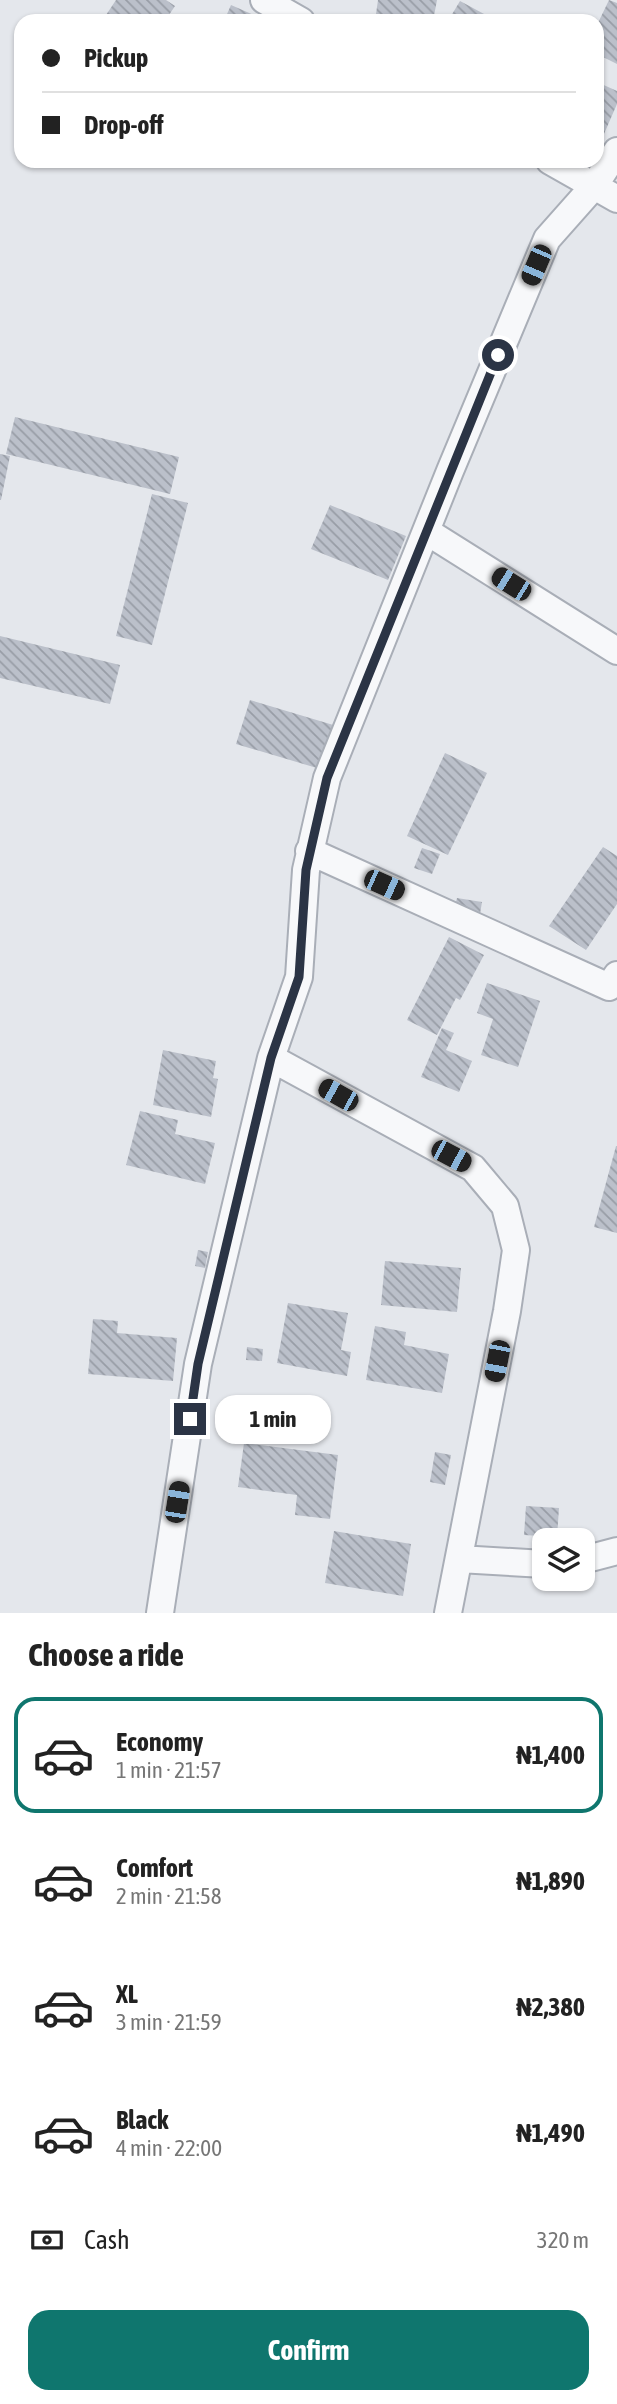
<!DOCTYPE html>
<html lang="en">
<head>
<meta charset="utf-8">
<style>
  body { margin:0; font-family:"Asap Condensed",sans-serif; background:#f6f6f6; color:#222; height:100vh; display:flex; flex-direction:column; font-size:26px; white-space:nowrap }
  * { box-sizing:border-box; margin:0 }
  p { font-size:23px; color:#767676 }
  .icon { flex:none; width:38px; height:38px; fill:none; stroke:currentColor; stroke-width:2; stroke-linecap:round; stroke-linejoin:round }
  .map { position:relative; height:1613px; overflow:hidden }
  .details { display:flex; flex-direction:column; background:#fff; flex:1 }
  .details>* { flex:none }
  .hud { position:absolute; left:14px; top:14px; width:590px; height:154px; border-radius:21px; box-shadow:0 2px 5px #0004; display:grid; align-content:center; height:154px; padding:0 28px; background:#fff }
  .tools { position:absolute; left:532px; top:1528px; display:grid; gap:14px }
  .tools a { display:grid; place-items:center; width:63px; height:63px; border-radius:14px; background:#fff; box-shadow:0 2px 5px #0004; font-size:35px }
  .end { position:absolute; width:32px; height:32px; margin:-16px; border:9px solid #2b3445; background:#fff; box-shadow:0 0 0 4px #fff }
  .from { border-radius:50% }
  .bubble { position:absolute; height:49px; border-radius:21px; background:#fff; box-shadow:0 2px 5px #0004; font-size:23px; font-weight:700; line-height:49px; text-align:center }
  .car { position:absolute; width:21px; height:42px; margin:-21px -10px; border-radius:9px; box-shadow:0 0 5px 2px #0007; background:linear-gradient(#222 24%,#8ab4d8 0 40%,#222 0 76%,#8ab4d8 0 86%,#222 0) }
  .hud b { display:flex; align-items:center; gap:24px; height:66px; font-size:26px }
  .hud b+b { border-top:2px solid #e0e0e0 }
  .hud i { width:18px; height:18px; background:#222 }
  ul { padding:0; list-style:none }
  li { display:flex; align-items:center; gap:21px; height:116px; margin:0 14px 10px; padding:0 14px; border:4px solid transparent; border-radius:21px }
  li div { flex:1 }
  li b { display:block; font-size:26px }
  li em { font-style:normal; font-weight:700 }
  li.active { border-color:#0f766e }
  li>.icon { width:63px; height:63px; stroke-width:1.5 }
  h2 { padding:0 28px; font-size:32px; line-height:84px }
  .pay { display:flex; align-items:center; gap:18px; height:77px; padding:0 28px; font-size:26px }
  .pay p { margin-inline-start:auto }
  .cta { display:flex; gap:14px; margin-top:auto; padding:14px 28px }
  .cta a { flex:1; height:80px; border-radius:21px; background:#0f766e; color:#fff; font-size:28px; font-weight:700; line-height:80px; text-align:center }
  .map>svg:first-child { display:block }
  .building { fill:url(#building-back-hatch) }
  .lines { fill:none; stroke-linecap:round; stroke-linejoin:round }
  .street-casing { stroke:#a9aeb7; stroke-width:30 }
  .street { stroke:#f7f8fa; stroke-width:26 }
  .route { stroke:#2b3445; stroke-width:9 }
</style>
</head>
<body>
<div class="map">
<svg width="617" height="1613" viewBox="0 0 617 1613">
  <defs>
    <pattern id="building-back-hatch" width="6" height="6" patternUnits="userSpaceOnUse" patternTransform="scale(1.75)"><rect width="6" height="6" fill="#bbc0ca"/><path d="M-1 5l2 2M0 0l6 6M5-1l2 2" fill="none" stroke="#989da6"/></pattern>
  </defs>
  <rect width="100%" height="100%" fill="#e4e7ec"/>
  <!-- building -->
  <path class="building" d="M116,0H166L175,6L165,21H102Z
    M378,0H437L433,21H375Z
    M609,0L617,3V64L597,54V25Z
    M460,1L497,21H448Z
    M231,5L256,16L253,21H224Z
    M597,82L617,91V104L597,150Z
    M15,417L179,457L170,494L6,454Z
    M0,454L10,456L1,500H0Z
    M152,494L188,503L152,645L116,636Z
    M330,505L406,536L388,580L311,549Z
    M0,636L120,665L110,704L0,678Z
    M250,700L340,727L327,771L236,744Z
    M445,753L487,773L448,855L407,836Z
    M603,847L617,856V904L586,950L549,926Z
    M422,848L440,854L432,874L414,868Z
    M457,898L482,902L480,914L454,910Z
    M449,937L484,955L460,1000L456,998L437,1035L407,1020Z
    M487,983L540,1001L518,1067L481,1055L493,1019L477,1013Z
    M442,1028L454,1033L446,1050L472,1061L459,1092L421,1077Z
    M163,1050L216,1061L213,1078L218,1079L211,1117L153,1105Z
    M140,1111L178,1120L175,1134L215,1143L205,1184L126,1165Z
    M616,1146H617V1233L594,1227Z
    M198,1250L208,1252L205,1268L195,1266Z
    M385,1261L461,1268L457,1312L381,1305Z
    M288,1303L348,1313L341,1350L351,1352L347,1376L277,1363Z
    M93,1319L118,1321L117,1333L177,1338L173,1381L88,1374Z
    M375,1326L406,1332L404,1345L449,1354L442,1393L366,1380Z
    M247,1347L263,1349L262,1361L246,1360Z
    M244,1443L338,1455L330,1519L295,1515L297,1495L238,1487Z
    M435,1452L451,1455L445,1485L430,1482Z
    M526,1506L559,1508L557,1537L524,1535Z
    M334,1531L411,1544L403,1596L325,1583Z"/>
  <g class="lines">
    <!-- street casing -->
    <g class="street-casing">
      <path id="street" d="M264,0L301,21
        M550,161L617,199
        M426,531L617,651
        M309,851L609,987L617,975
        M271,1058L299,977L306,870L327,778L450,471L547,239L594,186L617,151
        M459,1559L544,1564
        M583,1560L617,1551
        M160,1613L198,1364L271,1058L473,1168L505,1206L516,1250L507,1311L448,1613"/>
    </g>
    <!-- street -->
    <use href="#street" class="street"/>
  </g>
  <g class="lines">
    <!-- route -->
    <path class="route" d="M190,1419L198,1364L271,1058L299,977L306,870L327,778L498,355"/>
  </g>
</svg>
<div class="tools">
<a><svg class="icon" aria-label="layers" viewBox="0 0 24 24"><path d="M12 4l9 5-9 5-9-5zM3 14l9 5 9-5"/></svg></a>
</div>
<i class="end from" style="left:498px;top:355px"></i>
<i class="end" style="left:190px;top:1419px"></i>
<div class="bubble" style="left:215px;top:1395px;width:116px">1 min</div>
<i class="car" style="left:536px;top:265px;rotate:203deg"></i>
<i class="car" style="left:511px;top:584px;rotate:302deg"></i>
<i class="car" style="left:384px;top:885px;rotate:114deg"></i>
<i class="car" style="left:338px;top:1095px;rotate:299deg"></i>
<i class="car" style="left:451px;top:1156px;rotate:118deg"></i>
<i class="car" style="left:497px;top:1361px;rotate:191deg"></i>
<i class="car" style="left:177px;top:1502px;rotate:9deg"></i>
<div class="hud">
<b><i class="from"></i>Pickup</b>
<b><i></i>Drop-off</b>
</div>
</div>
<section class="details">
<h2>Choose a ride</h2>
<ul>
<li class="active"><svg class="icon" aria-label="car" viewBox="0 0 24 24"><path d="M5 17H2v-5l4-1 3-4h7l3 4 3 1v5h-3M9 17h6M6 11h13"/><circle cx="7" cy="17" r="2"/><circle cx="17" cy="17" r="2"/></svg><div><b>Economy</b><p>1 min · 21:57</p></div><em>₦1,400</em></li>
<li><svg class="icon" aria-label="car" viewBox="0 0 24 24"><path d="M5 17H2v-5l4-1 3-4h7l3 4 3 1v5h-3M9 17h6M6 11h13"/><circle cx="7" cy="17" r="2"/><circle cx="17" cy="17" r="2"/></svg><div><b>Comfort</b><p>2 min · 21:58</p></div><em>₦1,890</em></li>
<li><svg class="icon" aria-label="car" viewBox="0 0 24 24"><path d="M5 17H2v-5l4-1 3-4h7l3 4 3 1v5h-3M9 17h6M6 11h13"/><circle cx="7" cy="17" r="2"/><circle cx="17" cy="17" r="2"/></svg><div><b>XL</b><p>3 min · 21:59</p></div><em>₦2,380</em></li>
<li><svg class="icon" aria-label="car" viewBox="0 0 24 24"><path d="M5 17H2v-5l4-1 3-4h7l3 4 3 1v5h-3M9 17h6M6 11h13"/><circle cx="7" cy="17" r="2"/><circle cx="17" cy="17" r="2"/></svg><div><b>Black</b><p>4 min · 22:00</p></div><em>₦1,490</em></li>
</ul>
<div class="pay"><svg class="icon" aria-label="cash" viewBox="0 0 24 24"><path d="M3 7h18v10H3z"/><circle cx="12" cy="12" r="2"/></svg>Cash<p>320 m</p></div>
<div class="cta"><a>Confirm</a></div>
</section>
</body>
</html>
